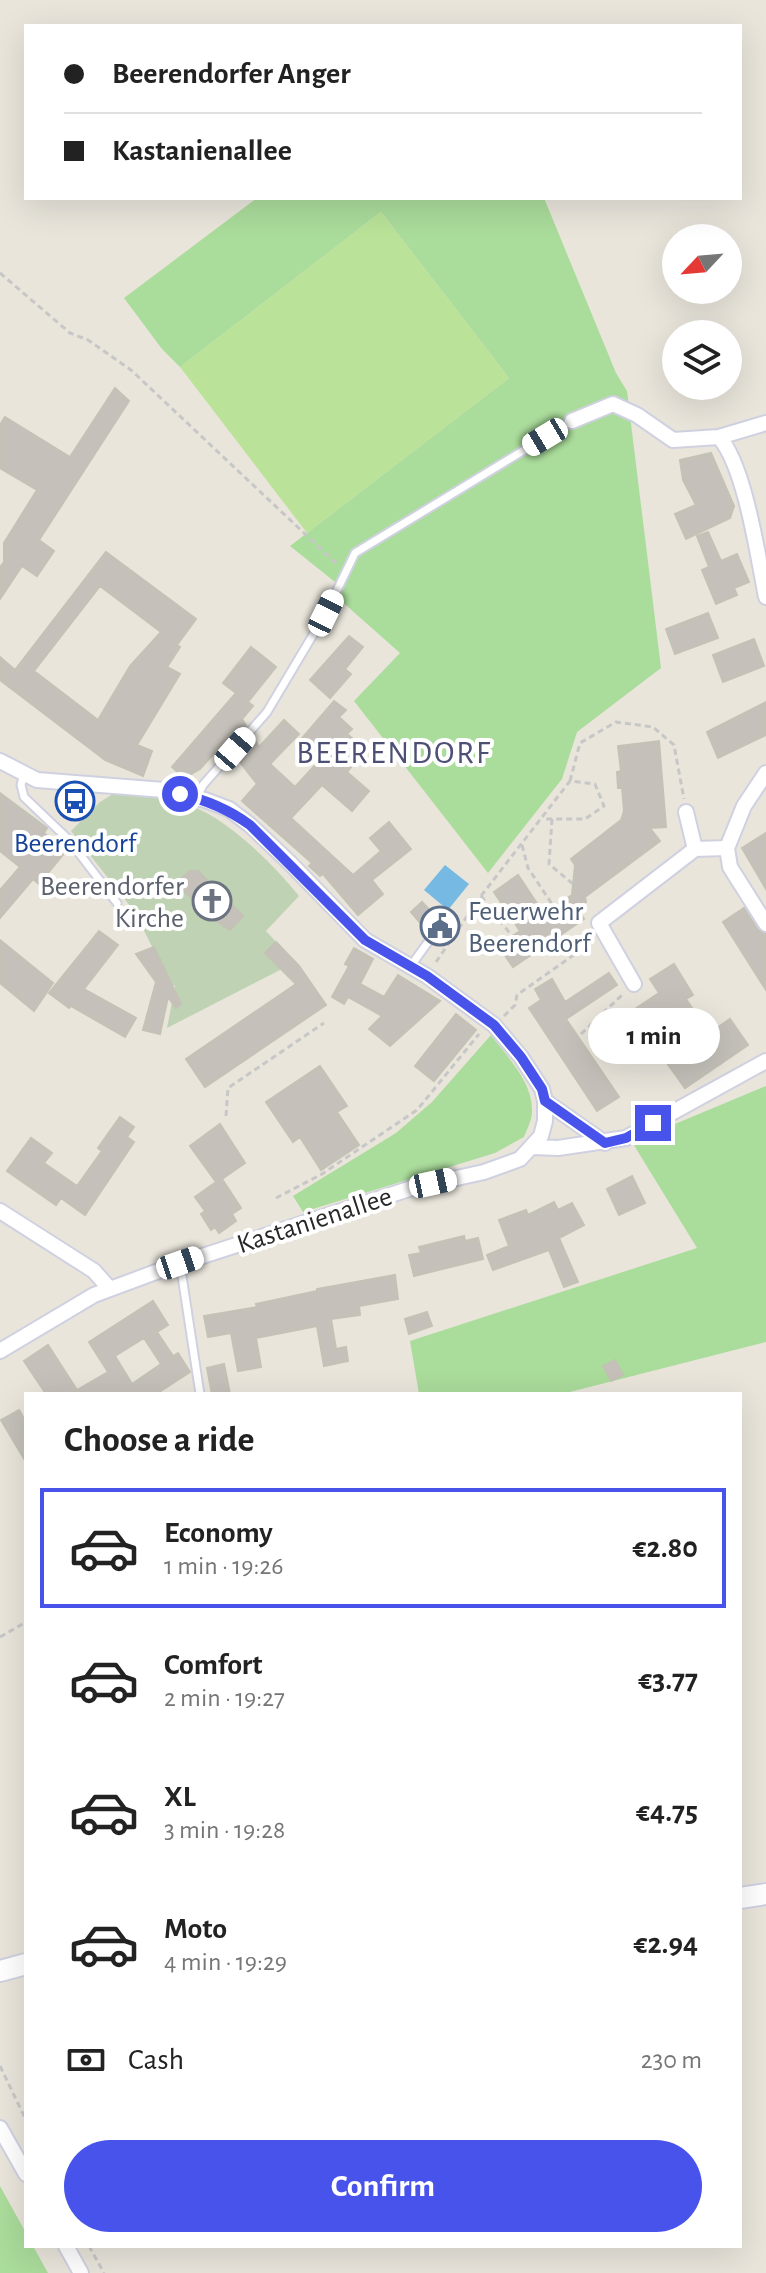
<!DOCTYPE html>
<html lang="en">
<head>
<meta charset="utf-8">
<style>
  body { margin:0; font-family:"Alegreya Sans",sans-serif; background:#f2f2f2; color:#222; height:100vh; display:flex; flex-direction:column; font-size:30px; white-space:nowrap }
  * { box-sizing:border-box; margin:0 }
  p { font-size:26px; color:#767676 }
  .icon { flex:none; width:44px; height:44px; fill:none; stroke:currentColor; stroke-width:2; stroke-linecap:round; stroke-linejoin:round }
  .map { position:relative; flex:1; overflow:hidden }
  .details { position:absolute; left:24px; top:1392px; width:718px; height:856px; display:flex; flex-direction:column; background:#fff; border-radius:0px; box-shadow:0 8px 32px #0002 }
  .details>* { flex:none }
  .top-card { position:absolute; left:24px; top:24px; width:718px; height:176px; border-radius:0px; box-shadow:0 8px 32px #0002; display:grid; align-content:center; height:176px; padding:0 40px; background:#fff }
  .needle { width:52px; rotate:244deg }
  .buttons { position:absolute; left:662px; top:224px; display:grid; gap:16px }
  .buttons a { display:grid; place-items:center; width:80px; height:80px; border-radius:50%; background:#fff; box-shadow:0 8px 32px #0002; font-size:40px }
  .end { position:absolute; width:36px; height:36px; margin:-18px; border:10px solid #4753ea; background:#fff; box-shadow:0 0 0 4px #fff }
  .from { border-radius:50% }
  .bubble { position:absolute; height:56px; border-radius:28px; background:#fff; box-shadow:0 8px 32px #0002; font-size:26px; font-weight:700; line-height:56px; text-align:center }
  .car { position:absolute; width:24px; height:48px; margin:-24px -12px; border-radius:10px; box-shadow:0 0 6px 2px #0007; background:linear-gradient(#fff 24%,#345 0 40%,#fff 0 76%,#345 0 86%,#fff 0) }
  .top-card b { display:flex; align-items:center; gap:28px; height:76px; font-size:30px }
  .top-card b+b { border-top:2px solid #e0e0e0 }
  .top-card i { width:20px; height:20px; background:#222 }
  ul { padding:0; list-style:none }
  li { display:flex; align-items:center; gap:24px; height:120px; margin:0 16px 12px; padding:0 24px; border:4px solid transparent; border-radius:0px }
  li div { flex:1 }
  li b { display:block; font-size:30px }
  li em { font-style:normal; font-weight:700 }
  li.current { border-color:#4753ea }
  li>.icon { width:72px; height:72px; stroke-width:1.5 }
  h2 { padding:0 40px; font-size:36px; line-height:96px }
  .pay { display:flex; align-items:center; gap:20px; height:88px; padding:0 40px; font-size:30px }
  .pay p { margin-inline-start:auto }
  .action { display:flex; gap:16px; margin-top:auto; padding:16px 40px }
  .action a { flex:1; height:92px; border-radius:48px; background:#4753ea; color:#fff; font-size:32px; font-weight:700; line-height:92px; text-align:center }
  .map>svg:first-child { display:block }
  .green { fill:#aadc9b }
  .cemetery { fill:#bfd2b3 }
  .pitch { fill:#bae298 }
  .water { fill:#76bae4 }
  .building { fill:#c5c1ba; stroke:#c4c1b5; stroke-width:2; fill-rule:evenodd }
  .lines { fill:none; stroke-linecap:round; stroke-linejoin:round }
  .lane-casing { stroke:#d0d1e0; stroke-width:11 }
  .street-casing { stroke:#d0d1e0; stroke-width:18 }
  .secondary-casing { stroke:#d0d1e0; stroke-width:24 }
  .path { stroke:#c7c7c7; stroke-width:3; stroke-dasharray:6 4; stroke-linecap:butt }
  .lane { stroke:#fff; stroke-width:7 }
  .street { stroke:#fff; stroke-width:14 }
  .secondary { stroke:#fff; stroke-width:20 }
  .route { stroke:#4753ea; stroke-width:10 }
  .labels { text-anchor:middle; stroke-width:8; stroke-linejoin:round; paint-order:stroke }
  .transit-label { font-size:28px; fill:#164399; stroke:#fff }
  .worship-label { font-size:28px; fill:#5b616d; stroke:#fff; text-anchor:end }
  .service-label { font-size:28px; fill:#4e5e75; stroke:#fff; text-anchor:start }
  .street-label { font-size:28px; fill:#282828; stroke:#fff }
  .quarter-label { font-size:32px; letter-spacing:2px; fill:#4d4f75; stroke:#fff }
</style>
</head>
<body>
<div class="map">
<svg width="766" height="2273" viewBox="0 0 766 2273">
  <rect width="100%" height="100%" fill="#e9e5db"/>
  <!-- green -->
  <path class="green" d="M257,198H544L616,373L627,391L661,668L577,732L562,779L488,873L354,701L400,653L339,599L335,582L290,546L509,378L381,212L180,367L162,349L124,298Z
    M491,1035C508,1058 533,1082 532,1112C532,1120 527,1129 524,1137L495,1153L303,1212L293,1196L396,1133L432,1102Z
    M766,1086V1342L562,1394H419L410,1341L697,1248L632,1142Z
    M0,2186L26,2233V2246H33L48,2273H0Z"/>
  <!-- cemetery -->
  <path class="cemetery" d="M113,794C139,794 169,797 194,807C231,822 274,865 299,896L266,931L292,959L282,969L167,1028L175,986L171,984L134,911L71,831L100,802Z"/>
  <!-- pitch -->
  <path class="pitch" d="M381,212L509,378L307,533L180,367Z"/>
  <!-- water -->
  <path class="water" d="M445,865L469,884L448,910L424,890Z"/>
  <!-- building -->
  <path class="building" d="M115,388L129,401L39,540L54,551L37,576L22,566L0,599V567L4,562V543L37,490L0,468V425L5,417L70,457Z
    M711,453L734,506L730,518L686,539L675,514L696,505L683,480L680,460Z
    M708,532L721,561L737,554L749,582L734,588L737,595L716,604L702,570L709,567L697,536Z
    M106,552L196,619L177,645L180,647L167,667L180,674L137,745L152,751L143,776L105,760L0,680V657L15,670ZM100,586L161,632L130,666L98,720L34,671Z
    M708,613L718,638L675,654L666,629Z
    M349,636L363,647L345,669L351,674L330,698L310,680Z
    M754,639L764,666L723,682L713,655Z
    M251,647L276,667L248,702L253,706L242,719L246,726L228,747L224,742L200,769L184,778L172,767L236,693L223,683Z
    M334,701L346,710L339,717L352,729L347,734L366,749L347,772L369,791L352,811L322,785L291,818L353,875L381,851L370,838L389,822L411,849L372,880L383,894L358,915L323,874L320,876L309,866L312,863L242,801L257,784L236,757L253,737L259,747L284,720L299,734L270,764L295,787L318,762L298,743Z
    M766,702V735L718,758L707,732Z
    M659,741L666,827L650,828L660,841L585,897L586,902L577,908L584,919L513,967L498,945L520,931L494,892L518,875L544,914L572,895L575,865L571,859L621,820L624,811L622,788H618L617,772L621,771L618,746Z
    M0,793L47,828L44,833L66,851L39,884L33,879L0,918V890L20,867L0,851Z
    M766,833V889L742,848Z
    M189,871H198L243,916L230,930L215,920L182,889L181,879Z
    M422,902L437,918L442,911L453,919L439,941L435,933L428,932L411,912Z
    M744,908L758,930L766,934V990L723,922Z
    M99,931L118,945L84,989L136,1018L125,1037L71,1006L69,1008L49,993Z
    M0,940L53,983L34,1011L0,983Z
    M276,942L299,966L326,1005L205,1087L186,1059L296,984L265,953Z
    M154,947L181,1004L176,1008L168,997L160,1034L143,1030L156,982L136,954Z
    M354,948L373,959L360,984L384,997L398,975L440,1001L390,1046L369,1029L382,1016L348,997L344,1004L332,997L349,966L345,964Z
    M674,964L693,995L686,999L692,1008L675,1018L670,1010L646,1026L635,1009L659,993L650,979Z
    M609,973L617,985L566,1019L619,1097L597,1111L529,1008L541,1000L535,989L552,979L565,1002Z
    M456,1014L476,1030L434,1081L415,1066Z
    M730,1019L748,1045L685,1088L667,1063Z
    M320,1066L347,1106L337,1112L359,1145L321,1170L300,1137L293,1142L266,1102Z
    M120,1117L134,1127L127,1137L134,1142L85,1215L61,1198L56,1205L7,1171L31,1138L52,1153L44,1163L77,1186L102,1151L98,1148Z
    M220,1124L245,1163L222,1179L241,1208L232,1214L236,1221L219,1233L215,1227L211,1230L201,1214L205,1211L195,1197L216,1182L190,1146Z
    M632,1176L645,1203L619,1215L607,1189Z
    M554,1202L558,1210L572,1203L584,1225L559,1238L578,1282L564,1287L549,1250L493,1270L487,1255L509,1246L499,1220L526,1210L528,1215Z
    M464,1236L465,1241L478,1238L483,1259L414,1276L409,1255L421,1253L419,1247Z
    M395,1275L398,1299L359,1306L360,1315L331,1319L336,1349L346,1347L348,1361L324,1366L317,1326L256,1338L261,1367L238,1371L231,1333L208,1337L204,1316L257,1307L256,1304L317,1291V1289Z
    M153,1301L168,1325L157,1332L173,1356L178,1353L190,1372L156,1394H46L24,1361L48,1345L77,1390L108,1372L89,1342ZM144,1338L161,1364L132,1384L115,1356Z
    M427,1312L432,1326L409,1334L405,1319Z
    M615,1360L623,1375L611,1381L603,1366Z
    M224,1364L230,1394H212L207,1368Z
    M19,1410L26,1422V1462L1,1420Z"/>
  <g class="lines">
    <!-- lane casing -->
    <g class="lane-casing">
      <path id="lane" d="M24,774L21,785L24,797L69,840L117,903
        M196,798L203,785L267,712L326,613L355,553L572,421
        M410,967L431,938
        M180,1263L200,1394"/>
    </g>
    <!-- street casing -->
    <g class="street-casing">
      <path id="street" d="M572,421L613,404L637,415L673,440L719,437L766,423
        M719,437C745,466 758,557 766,597
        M0,761L37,780L164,790L205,800L229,809L250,825L289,862L365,940L427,976L494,1025L521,1057L542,1089L545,1101V1121L541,1136L520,1159L484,1172L412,1188L172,1266L94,1295L0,1351
        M766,773L744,806L727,848L730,867L766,924
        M686,812L695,849
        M634,984L599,923L695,849L727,848
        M545,1101L605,1143
        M533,1147L558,1148L626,1138L766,1061
        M0,1211L94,1271L110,1289
        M0,2128L26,2174
        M66,2246L81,2273"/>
    </g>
    <!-- secondary casing -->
    <g class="secondary-casing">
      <path id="secondary" d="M740,1898L766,1894
        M0,1971L26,1964"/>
    </g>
    <!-- path -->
    <path class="path" d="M0,273L70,333L88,340L131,370L338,565
      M570,781L580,743L616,722L653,727L674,745L684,799
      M552,819L549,864L573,884
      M522,845L528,868L554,907
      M481,896L512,936
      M436,962L481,896L570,781L595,784L604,806L585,819H543
      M504,1016L515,1005L517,995L592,942
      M581,1034L622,995
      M226,1116L228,1088L324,1023
      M276,1198L322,1174L417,1110L479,1034
      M0,1637L26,1622
      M0,2066L26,2120
      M89,2246L104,2273"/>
    <!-- lane -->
    <use href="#lane" class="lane"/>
    <!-- street -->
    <use href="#street" class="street"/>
    <!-- secondary -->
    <use href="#secondary" class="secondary"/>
  </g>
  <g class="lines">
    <!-- route -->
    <path class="route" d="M180,794C207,800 228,809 250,825L365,940L427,976L494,1025L521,1057L542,1089L545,1101L605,1143L626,1138L653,1123"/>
  </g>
  <!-- icons -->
  <defs>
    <g id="bus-ring" transform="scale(2)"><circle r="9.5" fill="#fff" stroke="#1a4fb4" stroke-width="1.5"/><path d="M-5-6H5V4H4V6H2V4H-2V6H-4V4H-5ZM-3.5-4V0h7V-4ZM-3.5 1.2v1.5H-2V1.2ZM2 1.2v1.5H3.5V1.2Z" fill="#1a4fb4"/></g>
    <g id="church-ring" transform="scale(2)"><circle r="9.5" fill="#fff" stroke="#6b7280" stroke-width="1.5"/><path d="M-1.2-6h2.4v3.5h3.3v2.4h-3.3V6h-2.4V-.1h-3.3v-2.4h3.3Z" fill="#6b7280"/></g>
    <g id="civic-ring" transform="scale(2)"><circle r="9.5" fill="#fff" stroke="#5c6f8a" stroke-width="1.5"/><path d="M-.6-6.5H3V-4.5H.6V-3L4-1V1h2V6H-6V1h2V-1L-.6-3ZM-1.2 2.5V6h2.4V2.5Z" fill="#5c6f8a"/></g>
  </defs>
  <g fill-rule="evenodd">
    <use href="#bus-ring" x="75" y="801"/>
    <use href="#church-ring" x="212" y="901"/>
    <use href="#civic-ring" x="440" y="926"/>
  </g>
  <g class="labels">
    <!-- transit labels -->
    <g class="transit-label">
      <text x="75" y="852">Beerendorf</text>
    </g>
    <!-- worship labels -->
    <g class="worship-label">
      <text x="184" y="895">Beerendorfer<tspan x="184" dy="32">Kirche</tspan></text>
    </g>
    <!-- service labels -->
    <g class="service-label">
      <text x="468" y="920">Feuerwehr<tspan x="468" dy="32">Beerendorf</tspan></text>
    </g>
    <!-- street labels -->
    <g class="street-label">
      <text transform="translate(314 1219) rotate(-18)" y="10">Kastanienallee</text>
    </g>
    <!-- quarter labels -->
    <g class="quarter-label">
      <text x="394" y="763">BEERENDORF</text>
    </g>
  </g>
</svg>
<div class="buttons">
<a><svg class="needle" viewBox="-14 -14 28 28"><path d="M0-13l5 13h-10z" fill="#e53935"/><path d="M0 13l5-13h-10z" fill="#767676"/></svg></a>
<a><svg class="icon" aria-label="layers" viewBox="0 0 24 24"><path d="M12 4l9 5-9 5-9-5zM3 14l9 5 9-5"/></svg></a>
</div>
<i class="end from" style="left:180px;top:794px"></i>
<i class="end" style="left:653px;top:1123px"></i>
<div class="bubble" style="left:588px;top:1008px;width:132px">1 min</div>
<i class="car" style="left:545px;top:437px;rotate:239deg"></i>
<i class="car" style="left:326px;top:613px;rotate:26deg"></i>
<i class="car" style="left:235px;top:749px;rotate:41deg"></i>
<i class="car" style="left:433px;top:1183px;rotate:78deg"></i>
<i class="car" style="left:180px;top:1263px;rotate:71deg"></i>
<div class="top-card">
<b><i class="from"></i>Beerendorfer Anger</b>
<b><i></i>Kastanienallee</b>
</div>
<section class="details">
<h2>Choose a ride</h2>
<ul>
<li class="current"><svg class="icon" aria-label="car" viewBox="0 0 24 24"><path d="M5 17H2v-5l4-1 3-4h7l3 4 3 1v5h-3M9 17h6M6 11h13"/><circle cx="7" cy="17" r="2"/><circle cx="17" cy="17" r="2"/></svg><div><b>Economy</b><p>1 min · 19:26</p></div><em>€2.80</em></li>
<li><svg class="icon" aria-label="car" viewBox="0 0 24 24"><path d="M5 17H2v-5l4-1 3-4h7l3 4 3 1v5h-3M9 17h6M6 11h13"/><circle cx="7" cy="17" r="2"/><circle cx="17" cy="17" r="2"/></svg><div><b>Comfort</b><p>2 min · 19:27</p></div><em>€3.77</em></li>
<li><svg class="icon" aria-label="car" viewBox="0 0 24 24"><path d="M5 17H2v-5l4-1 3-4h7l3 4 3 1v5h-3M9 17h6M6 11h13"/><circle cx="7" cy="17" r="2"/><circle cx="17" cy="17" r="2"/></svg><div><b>XL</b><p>3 min · 19:28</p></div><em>€4.75</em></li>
<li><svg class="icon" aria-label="car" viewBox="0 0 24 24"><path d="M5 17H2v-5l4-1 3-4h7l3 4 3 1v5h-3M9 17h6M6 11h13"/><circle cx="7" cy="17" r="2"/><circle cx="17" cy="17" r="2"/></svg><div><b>Moto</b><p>4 min · 19:29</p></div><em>€2.94</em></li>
</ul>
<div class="pay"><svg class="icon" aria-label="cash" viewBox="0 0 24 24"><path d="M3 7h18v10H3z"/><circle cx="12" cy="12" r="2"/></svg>Cash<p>230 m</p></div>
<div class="action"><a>Confirm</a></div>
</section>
</div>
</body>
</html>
